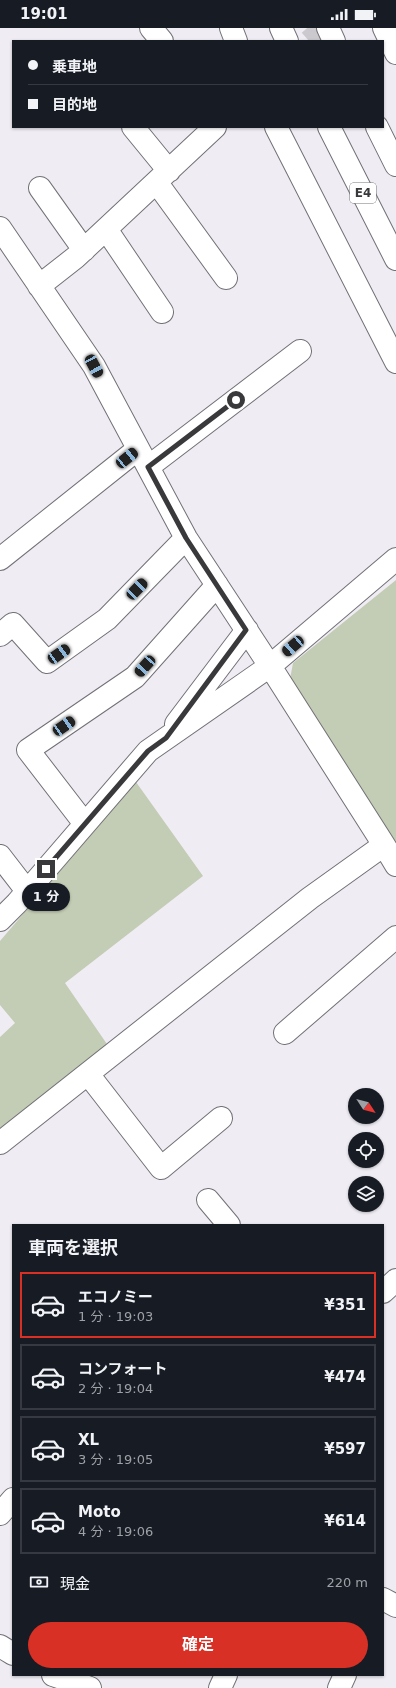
<!DOCTYPE html>
<html lang="ja">
<head>
<meta charset="utf-8">
<style>
  body { margin:0; font-family:"DejaVu Sans","Noto Sans JP",sans-serif; background:#20242c; color:#f1f3f6; height:100vh; display:flex; flex-direction:column; font-size:15px; white-space:nowrap }
  * { box-sizing:border-box; margin:0 }
  p { font-size:13px; color:#9ea1a6 }
  .icon { flex:none; width:22px; height:22px; fill:none; stroke:currentColor; stroke-width:2; stroke-linecap:round; stroke-linejoin:round }
  .map { position:relative; flex:1; overflow:hidden }
  .panel { position:absolute; left:12px; top:1196px; width:372px; height:452px; display:flex; flex-direction:column; background:#171b24; border-radius:0px; box-shadow:0 1px 3px #0004 }
  .panel>* { flex:none }
  .top-card { position:absolute; left:12px; top:12px; width:372px; height:88px; border-radius:0px; box-shadow:0 1px 3px #0004; display:grid; align-content:center; height:88px; padding:0 16px; background:#171b24 }
  .needle { width:26px; rotate:126deg }
  .controls { position:absolute; left:348px; top:1060px; display:grid; gap:8px }
  .controls a { display:grid; place-items:center; width:36px; height:36px; border-radius:50%; background:#171b24; box-shadow:0 1px 3px #0004; font-size:20px }
  .end { position:absolute; width:18px; height:18px; margin:-9px; border:5px solid #39383a; background:#fff; box-shadow:0 0 0 2px #fff }
  .from { border-radius:50% }
  .bubble { position:absolute; height:28px; border-radius:14px; background:#171b24; box-shadow:0 1px 3px #0004; font-size:13px; font-weight:700; line-height:28px; text-align:center }
  .car { position:absolute; width:12px; height:24px; margin:-12px -6px; border-radius:5px; box-shadow:0 0 3px 1px #0007; background:linear-gradient(#222 24%,#8ab4d8 0 40%,#222 0 76%,#8ab4d8 0 86%,#222 0) }
  .top-card b { display:flex; align-items:center; gap:14px; height:38px; font-size:15px }
  .top-card b+b { border-top:1px solid #363941 }
  .top-card i { width:10px; height:10px; background:#f1f3f6 }
  ul { padding:0; list-style:none }
  li { display:flex; align-items:center; gap:12px; height:66px; margin:0 8px 6px; padding:0 8px; border:2px solid #363941; border-radius:0px }
  li div { flex:1 }
  li b { display:block; font-size:15px }
  li em { font-style:normal; font-weight:700 }
  li.active { border-color:#d93025 }
  li>.icon { width:36px; height:36px; stroke-width:1.5 }
  h2 { padding:0 16px; font-size:18px; line-height:48px }
  .pay { display:flex; align-items:center; gap:10px; height:44px; padding:0 16px; font-size:15px }
  .pay p { margin-inline-start:auto }
  .action { display:flex; gap:8px; margin-top:auto; padding:8px 16px }
  .action a { flex:1; height:46px; border-radius:24px; background:#d93025; color:#fff; font-size:16px; font-weight:700; line-height:46px; text-align:center }
  .status { display:flex; justify-content:space-between; align-items:center; height:28px; padding:0 20px; background:#171b24; direction:ltr }
  .status svg { height:11px; fill:currentColor }
  .map>svg:first-child { display:block }
  .green { fill:#c3ccb4 }
  .lines { fill:none; stroke-linecap:round; stroke-linejoin:round }
  .street-tunnel { stroke:#cbc9ce; stroke-width:22; stroke-dasharray:22 11; stroke-linecap:butt }
  .street-casing { stroke:#727076; stroke-width:24 }
  .highway-casing { stroke:#727076; stroke-width:24 }
  .street { stroke:#fff; stroke-width:22 }
  .highway { stroke:#fff; stroke-width:22 }
  .route { stroke:#39383a; stroke-width:5 }
  .labels { text-anchor:middle; stroke-width:3; stroke-linejoin:round; paint-order:stroke }
  .shield { fill:#fff; stroke:#747475; stroke-width:1 }
  .shield-label { font-size:12px; font-weight:bold; fill:#39383a }
</style>
</head>
<body>
<div class="status"><b>19:01</b><svg viewBox="0 0 49 12"><path d="M0 12V9h3v3zM5 12V6h3v6zM10 12V3h3v9zM15 12V0h3v12zM26 1h20v11H26zM47 4h2v5h-2z"/></svg></div>
<div class="map">
<svg width="396" height="1660" viewBox="0 0 396 1660">
  <rect width="100%" height="100%" fill="#efedf3"/>
  <!-- green -->
  <path class="green" d="M396,552V824L290,651L293,635Z
    M136,754L203,848L65,955L109,1019L0,1101V1009L15,995L0,977V913Z"/>
  <g class="lines">
    <!-- street-tunnel -->
    <path class="street-tunnel" d="M309,13L324,0"/>
    <!-- street casing -->
    <g class="street-casing">
      <path id="street" d="M151,0L162,13
        M231,0L236,13
        M384,0L396,25
        M133,99L169,143
        M276,99L396,334
        M157,155L226,250
        M40,160L84,222
        M0,200L94,338L186,510L270,638L384,817L310,870L0,1115
        M106,201L162,284
        M39,258L76,229L215,99
        M148,439L300,323
        M0,531L138,421
        M0,607L13,596L47,634L107,591L186,510
        M176,696L247,602
        M85,796L28,722L135,649L217,557
        M384,817L396,837
        M0,828L27,863
        M0,892L17,875L148,723L270,638L396,531
        M285,1005L396,909
        M88,1046L161,1140L221,1090
        M208,1172L229,1197
        M383,1264L396,1252
        M0,1486L13,1471
        M383,1571L396,1578
        M0,1618L13,1626
        M53,1647L90,1660
        M220,1660L226,1647
        M339,1660L345,1647"/>
    </g>
    <!-- highway casing -->
    <g class="highway-casing">
      <path id="highway" d="M281,0L287,13
        M328,0L334,13
        M329,99L396,231
        M377,99L396,137"/>
    </g>
    <!-- street -->
    <use href="#street" class="street"/>
    <!-- highway -->
    <use href="#highway" class="highway"/>
  </g>
  <g class="lines">
    <!-- route -->
    <path class="route" d="M46,841L148,723L166,710L246,602L186,510L148,439L236,372"/>
  </g>
  <g class="labels">
    <!-- shield labels -->
    <rect class="shield" x="350" y="155" width="26" height="20" rx="3"/>
    <g class="shield-label">
      <text x="363" y="169">E4</text>
    </g>
  </g>
</svg>
<div class="controls">
<a><svg class="needle" viewBox="-14 -14 28 28"><path d="M0-13l5 13h-10z" fill="#e53935"/><path d="M0 13l5-13h-10z" fill="#9ea1a6"/></svg></a>
<a><svg class="icon" aria-label="locate" viewBox="0 0 24 24"><circle cx="12" cy="12" r="6"/><path d="M12 2v4M12 18v4M2 12h4M18 12h4"/></svg></a>
<a><svg class="icon" aria-label="layers" viewBox="0 0 24 24"><path d="M12 4l9 5-9 5-9-5zM3 14l9 5 9-5"/></svg></a>
</div>
<i class="end from" style="left:236px;top:372px"></i>
<i class="end" style="left:46px;top:841px"></i>
<div class="bubble" style="left:22px;top:855px;width:48px">1 分</div>
<i class="car" style="left:94px;top:338px;rotate:152deg"></i>
<i class="car" style="left:127px;top:430px;rotate:51deg"></i>
<i class="car" style="left:137px;top:561px;rotate:44deg"></i>
<i class="car" style="left:293px;top:618px;rotate:229deg"></i>
<i class="car" style="left:59px;top:626px;rotate:55deg"></i>
<i class="car" style="left:145px;top:638px;rotate:222deg"></i>
<i class="car" style="left:64px;top:698px;rotate:56deg"></i>
<div class="top-card">
<b><i class="from"></i>乗車地</b>
<b><i></i>目的地</b>
</div>
<section class="panel">
<h2>車両を選択</h2>
<ul>
<li class="active"><svg class="icon" aria-label="car" viewBox="0 0 24 24"><path d="M5 17H2v-5l4-1 3-4h7l3 4 3 1v5h-3M9 17h6M6 11h13"/><circle cx="7" cy="17" r="2"/><circle cx="17" cy="17" r="2"/></svg><div><b>エコノミー</b><p>1 分 · 19:03</p></div><em>¥351</em></li>
<li><svg class="icon" aria-label="car" viewBox="0 0 24 24"><path d="M5 17H2v-5l4-1 3-4h7l3 4 3 1v5h-3M9 17h6M6 11h13"/><circle cx="7" cy="17" r="2"/><circle cx="17" cy="17" r="2"/></svg><div><b>コンフォート</b><p>2 分 · 19:04</p></div><em>¥474</em></li>
<li><svg class="icon" aria-label="car" viewBox="0 0 24 24"><path d="M5 17H2v-5l4-1 3-4h7l3 4 3 1v5h-3M9 17h6M6 11h13"/><circle cx="7" cy="17" r="2"/><circle cx="17" cy="17" r="2"/></svg><div><b>XL</b><p>3 分 · 19:05</p></div><em>¥597</em></li>
<li><svg class="icon" aria-label="car" viewBox="0 0 24 24"><path d="M5 17H2v-5l4-1 3-4h7l3 4 3 1v5h-3M9 17h6M6 11h13"/><circle cx="7" cy="17" r="2"/><circle cx="17" cy="17" r="2"/></svg><div><b>Moto</b><p>4 分 · 19:06</p></div><em>¥614</em></li>
</ul>
<div class="pay"><svg class="icon" aria-label="cash" viewBox="0 0 24 24"><path d="M3 7h18v10H3z"/><circle cx="12" cy="12" r="2"/></svg>現金<p>220 m</p></div>
<div class="action"><a>確定</a></div>
</section>
</div>
</body>
</html>
